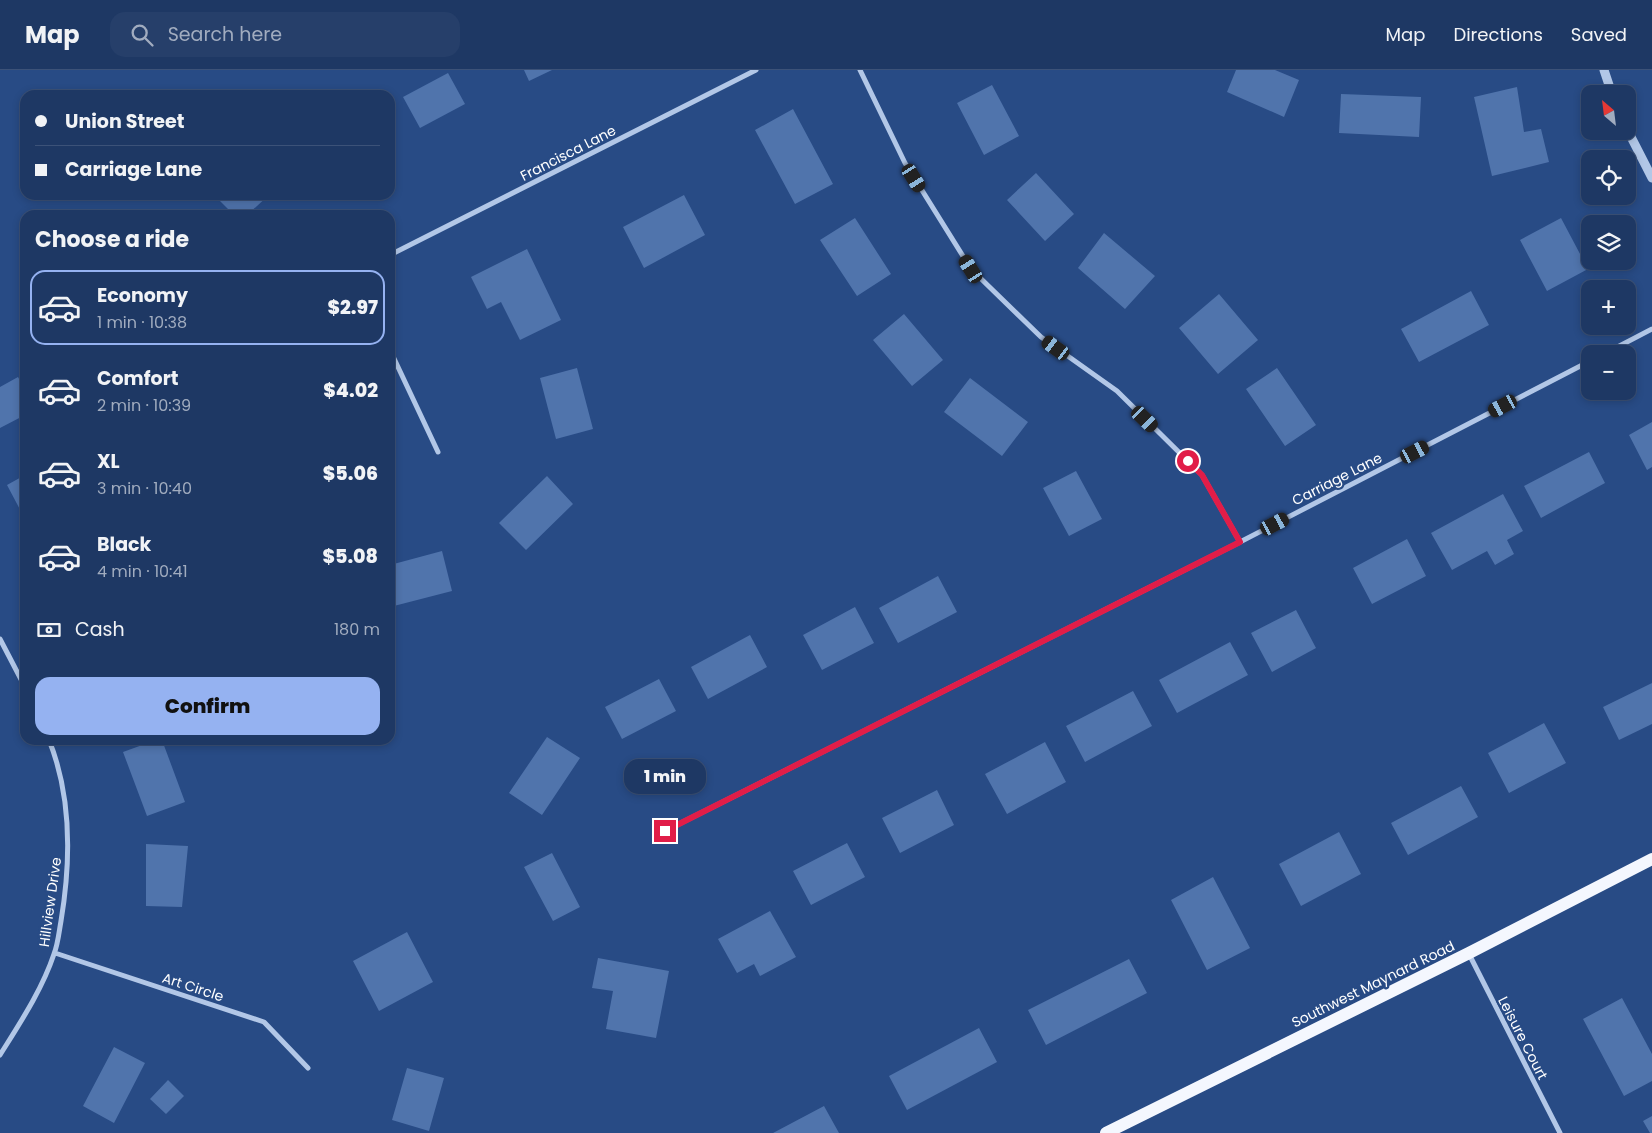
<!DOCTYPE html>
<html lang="en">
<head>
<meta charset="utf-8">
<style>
  body { margin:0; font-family:Poppins,sans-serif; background:#263f6a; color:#f1f3f6; height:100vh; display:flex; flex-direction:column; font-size:19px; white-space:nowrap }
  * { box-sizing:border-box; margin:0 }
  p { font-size:16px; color:#a1acbf }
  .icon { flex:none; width:28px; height:28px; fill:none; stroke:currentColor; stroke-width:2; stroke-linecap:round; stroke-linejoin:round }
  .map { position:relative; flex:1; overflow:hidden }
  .details { position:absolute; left:20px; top:140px; width:375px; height:535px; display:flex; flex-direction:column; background:#1e3864; border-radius:15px; box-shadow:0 2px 8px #0003,0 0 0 1px #3c5278 }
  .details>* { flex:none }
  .hud { position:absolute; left:20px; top:20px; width:375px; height:110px; border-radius:15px; box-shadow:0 2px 8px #0003,0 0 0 1px #3c5278; display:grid; align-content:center; height:110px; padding:0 15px; background:#1e3864 }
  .needle { width:32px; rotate:332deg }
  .fabs { position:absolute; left:1581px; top:15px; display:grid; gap:10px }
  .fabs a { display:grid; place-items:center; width:55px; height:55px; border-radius:10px; background:#1e3864; box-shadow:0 2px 8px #0003,0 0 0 1px #3c5278; font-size:25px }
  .end { position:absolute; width:22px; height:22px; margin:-11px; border:6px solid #e11d48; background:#fff; box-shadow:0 0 0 2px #fff }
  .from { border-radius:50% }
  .bubble { position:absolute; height:35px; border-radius:15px; background:#1e3864; box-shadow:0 2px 8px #0003,0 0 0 1px #3c5278; font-size:16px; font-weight:800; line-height:35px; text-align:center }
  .car { position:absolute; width:15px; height:30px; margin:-15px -8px; border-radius:6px; box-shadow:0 0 4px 1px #0007; background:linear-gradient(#222 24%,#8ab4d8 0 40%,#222 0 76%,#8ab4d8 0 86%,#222 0) }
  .hud b { display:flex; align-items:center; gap:18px; height:48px; font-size:19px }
  .hud b+b { border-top:1px solid #3c5278 }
  .hud i { width:12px; height:12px; background:#f1f3f6 }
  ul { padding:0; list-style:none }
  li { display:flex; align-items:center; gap:15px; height:75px; margin:0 10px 8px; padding:0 5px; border:2px solid transparent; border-radius:15px }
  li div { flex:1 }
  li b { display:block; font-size:19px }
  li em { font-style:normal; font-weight:800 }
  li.selected { border-color:#95b2f1 }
  li>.icon { width:45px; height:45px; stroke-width:1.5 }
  h2 { padding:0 15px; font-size:22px; line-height:60px }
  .pay { display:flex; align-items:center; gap:12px; height:55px; padding:0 15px; font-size:19px }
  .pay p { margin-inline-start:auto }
  .button { display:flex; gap:10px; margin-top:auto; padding:10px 15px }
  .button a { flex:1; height:58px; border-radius:15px; background:#95b2f1; color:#111; font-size:20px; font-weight:800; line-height:58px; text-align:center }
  header { display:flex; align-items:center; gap:30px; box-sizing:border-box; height:70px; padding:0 25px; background:#1e3864; border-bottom:1px solid #3c5278 }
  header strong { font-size:24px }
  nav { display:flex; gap:28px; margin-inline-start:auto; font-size:18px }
  .search { width:350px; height:45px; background:#263f6a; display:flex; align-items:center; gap:12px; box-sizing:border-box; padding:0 18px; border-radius:15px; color:#a1acbf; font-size:19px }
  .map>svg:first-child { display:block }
  .building { fill:#5074ac }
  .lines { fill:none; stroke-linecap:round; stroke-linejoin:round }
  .minor { stroke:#b2c7e7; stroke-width:5 }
  .tertiary { stroke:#b2c7e7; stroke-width:9 }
  .primary { stroke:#f4f7fe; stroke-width:12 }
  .route { stroke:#e11d48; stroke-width:6 }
  .labels { text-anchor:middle; stroke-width:4.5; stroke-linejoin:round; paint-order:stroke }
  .street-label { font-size:14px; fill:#fff; stroke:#284b85 }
</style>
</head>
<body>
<header>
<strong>Map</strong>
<div class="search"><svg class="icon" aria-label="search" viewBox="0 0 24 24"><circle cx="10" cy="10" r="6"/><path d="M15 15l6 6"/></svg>Search here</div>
<nav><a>Map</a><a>Directions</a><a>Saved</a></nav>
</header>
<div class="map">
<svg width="1652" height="1063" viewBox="0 0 1652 1063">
  <rect width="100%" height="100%" fill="#284b85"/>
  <!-- building -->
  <path class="building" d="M524,0H552L529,11Z
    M1236,0H1275L1299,10L1284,47L1227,22Z
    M448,3L465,34L420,58L403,27Z
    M992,15L1019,66L984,85L957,33Z
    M1517,17L1524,62L1541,59L1549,92L1492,106L1474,27Z
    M1341,24L1421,27L1419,67L1339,63Z
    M793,39L833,114L795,134L755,60Z
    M1036,103L1074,144L1045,171L1007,130Z
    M216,125H269L247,145H234L215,126Z
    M684,125L705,165L644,198L623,157Z
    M855,148L891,204L857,226L820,170Z
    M1561,148L1588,199L1547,221L1520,170Z
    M1104,163L1155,206L1125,239L1078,198Z
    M527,179L561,250L520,270L501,232L487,239L471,207Z
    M1471,221L1489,255L1419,292L1401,259Z
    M1219,224L1258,270L1218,304L1179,258Z
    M904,244L943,290L912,316L873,270Z
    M577,298L593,359L556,369L540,308Z
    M1277,298L1316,355L1285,376L1246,319Z
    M18,307L25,320V345L0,358V317Z
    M970,308L1028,352L1002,386L944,342Z
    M1652,352V397L1647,400L1629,365Z
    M1589,382L1605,413L1541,448L1524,416Z
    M1076,401L1102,449L1069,466L1043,418Z
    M25,405V449L7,415Z
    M547,406L573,434L526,480L499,453Z
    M1503,424L1523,461L1507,470L1514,484L1495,495L1487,481L1452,500L1431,463Z
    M1407,469L1426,506L1372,534L1353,498Z
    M442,481L452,521L390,537V495Z
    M938,506L957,542L898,573L879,538Z
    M855,537L874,573L822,600L803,565Z
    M1296,540L1316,578L1272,602L1251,563Z
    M750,565L767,597L708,629L691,597Z
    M1230,572L1248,605L1177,643L1159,610Z
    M659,609L676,641L622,669L605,637Z
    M1652,613V654L1619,670L1603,637Z
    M1133,621L1152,656L1085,692L1066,656Z
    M1544,653L1566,693L1509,723L1488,683Z
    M547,667L580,688L542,745L509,723Z
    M156,670H162L185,732L147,746L123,682Z
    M1045,672L1066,712L1007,744L985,704Z
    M1461,716L1478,747L1408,785L1391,753Z
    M937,720L954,755L900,783L882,748Z
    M1339,762L1361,804L1301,836L1279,794Z
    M847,773L865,807L811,835L793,801Z
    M146,774L188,776L182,837L146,836Z
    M552,783L580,837L553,851L524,797Z
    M1213,807L1250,878L1207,900L1171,830Z
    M770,841L796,887L760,906L754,894L737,903L718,869Z
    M407,862L433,912L379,941L353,891Z
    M598,888L669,901L656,968L606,959L613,921L592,918Z
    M1129,889L1147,923L1046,975L1028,940Z
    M1622,928L1652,984V1011L1624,1026L1583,949Z
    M979,958L997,992L907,1040L889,1006Z
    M114,977L145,993L114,1053L83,1036Z
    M407,998L444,1008L429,1061L392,1050Z
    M168,1010L184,1026L166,1044L150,1029Z
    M824,1036L839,1063H773Z
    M1652,1046V1063H1650L1643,1051Z"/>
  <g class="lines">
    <!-- minor -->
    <path class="minor" d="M860,0L905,93L971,199L1041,267L1117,321L1202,405L1240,472
      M390,185L756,0
      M390,280L438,382
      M1604,284L1652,259
      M0,569L25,617
      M665,761L1240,472L1590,291
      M55,883L264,952L308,998
      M1469,884L1560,1063
      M0,985C20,953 42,920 54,884C58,874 59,862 61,851C71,791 72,727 49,670"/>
    <!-- tertiary -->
    <path class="tertiary" d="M1604,0L1612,24
      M1628,61L1652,108"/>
    <!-- primary -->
    <path class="primary" d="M1106,1063L1469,883L1652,789"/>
  </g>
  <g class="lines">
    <!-- route -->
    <path class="route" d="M665,761L1240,472L1202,405L1188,391"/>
  </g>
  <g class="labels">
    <!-- street labels -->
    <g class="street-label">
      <text transform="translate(568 83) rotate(-27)" y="5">Francisca Lane</text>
      <text transform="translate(1337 409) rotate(-27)" y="5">Carriage Lane</text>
      <text transform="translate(50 832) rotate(-82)" y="5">Hillview Drive</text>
      <text transform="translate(1373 914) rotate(-26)" y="5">Southwest Maynard Road</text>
      <text transform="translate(193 917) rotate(18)" y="5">Art Circle</text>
      <text transform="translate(1523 968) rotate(63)" y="5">Leisure Court</text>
    </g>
  </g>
</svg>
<div class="fabs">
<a><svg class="needle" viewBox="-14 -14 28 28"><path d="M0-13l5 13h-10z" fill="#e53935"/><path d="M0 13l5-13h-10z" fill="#a1acbf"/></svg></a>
<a><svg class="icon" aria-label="locate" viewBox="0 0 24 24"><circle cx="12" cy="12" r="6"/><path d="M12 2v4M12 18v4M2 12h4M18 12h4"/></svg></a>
<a><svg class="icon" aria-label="layers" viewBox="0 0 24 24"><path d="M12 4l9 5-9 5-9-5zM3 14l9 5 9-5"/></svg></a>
<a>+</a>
<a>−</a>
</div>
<i class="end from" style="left:1188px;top:391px"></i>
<i class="end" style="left:665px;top:761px"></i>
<div class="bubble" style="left:624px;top:689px;width:82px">1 min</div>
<i class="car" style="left:914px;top:108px;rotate:148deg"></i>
<i class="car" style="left:971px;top:199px;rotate:328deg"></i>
<i class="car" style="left:1056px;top:278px;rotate:306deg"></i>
<i class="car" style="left:1503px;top:336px;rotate:242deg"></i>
<i class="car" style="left:1145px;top:349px;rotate:134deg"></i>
<i class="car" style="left:1415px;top:382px;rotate:63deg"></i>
<i class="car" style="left:1275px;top:454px;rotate:62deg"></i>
<div class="hud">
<b><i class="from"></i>Union Street</b>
<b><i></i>Carriage Lane</b>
</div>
<section class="details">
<h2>Choose a ride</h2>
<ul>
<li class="selected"><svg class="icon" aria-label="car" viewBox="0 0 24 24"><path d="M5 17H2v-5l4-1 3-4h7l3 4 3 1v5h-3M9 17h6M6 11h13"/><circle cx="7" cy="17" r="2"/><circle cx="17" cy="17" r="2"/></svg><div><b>Economy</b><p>1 min · 10:38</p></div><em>$2.97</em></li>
<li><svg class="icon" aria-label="car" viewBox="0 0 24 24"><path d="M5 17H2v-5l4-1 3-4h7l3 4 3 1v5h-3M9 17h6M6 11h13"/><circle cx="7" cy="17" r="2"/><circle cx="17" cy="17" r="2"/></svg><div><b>Comfort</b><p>2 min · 10:39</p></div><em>$4.02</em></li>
<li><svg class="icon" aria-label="car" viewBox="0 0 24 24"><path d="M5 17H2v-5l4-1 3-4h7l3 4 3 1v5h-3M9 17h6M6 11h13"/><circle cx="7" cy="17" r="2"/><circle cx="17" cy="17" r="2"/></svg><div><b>XL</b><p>3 min · 10:40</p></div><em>$5.06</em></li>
<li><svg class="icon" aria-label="car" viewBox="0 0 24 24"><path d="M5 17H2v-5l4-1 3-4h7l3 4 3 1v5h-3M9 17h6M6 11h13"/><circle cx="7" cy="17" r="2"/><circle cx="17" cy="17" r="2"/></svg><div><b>Black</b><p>4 min · 10:41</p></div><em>$5.08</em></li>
</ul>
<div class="pay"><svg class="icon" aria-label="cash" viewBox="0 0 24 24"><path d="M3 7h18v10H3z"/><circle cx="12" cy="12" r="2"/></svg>Cash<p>180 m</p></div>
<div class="button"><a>Confirm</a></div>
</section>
</div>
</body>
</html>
